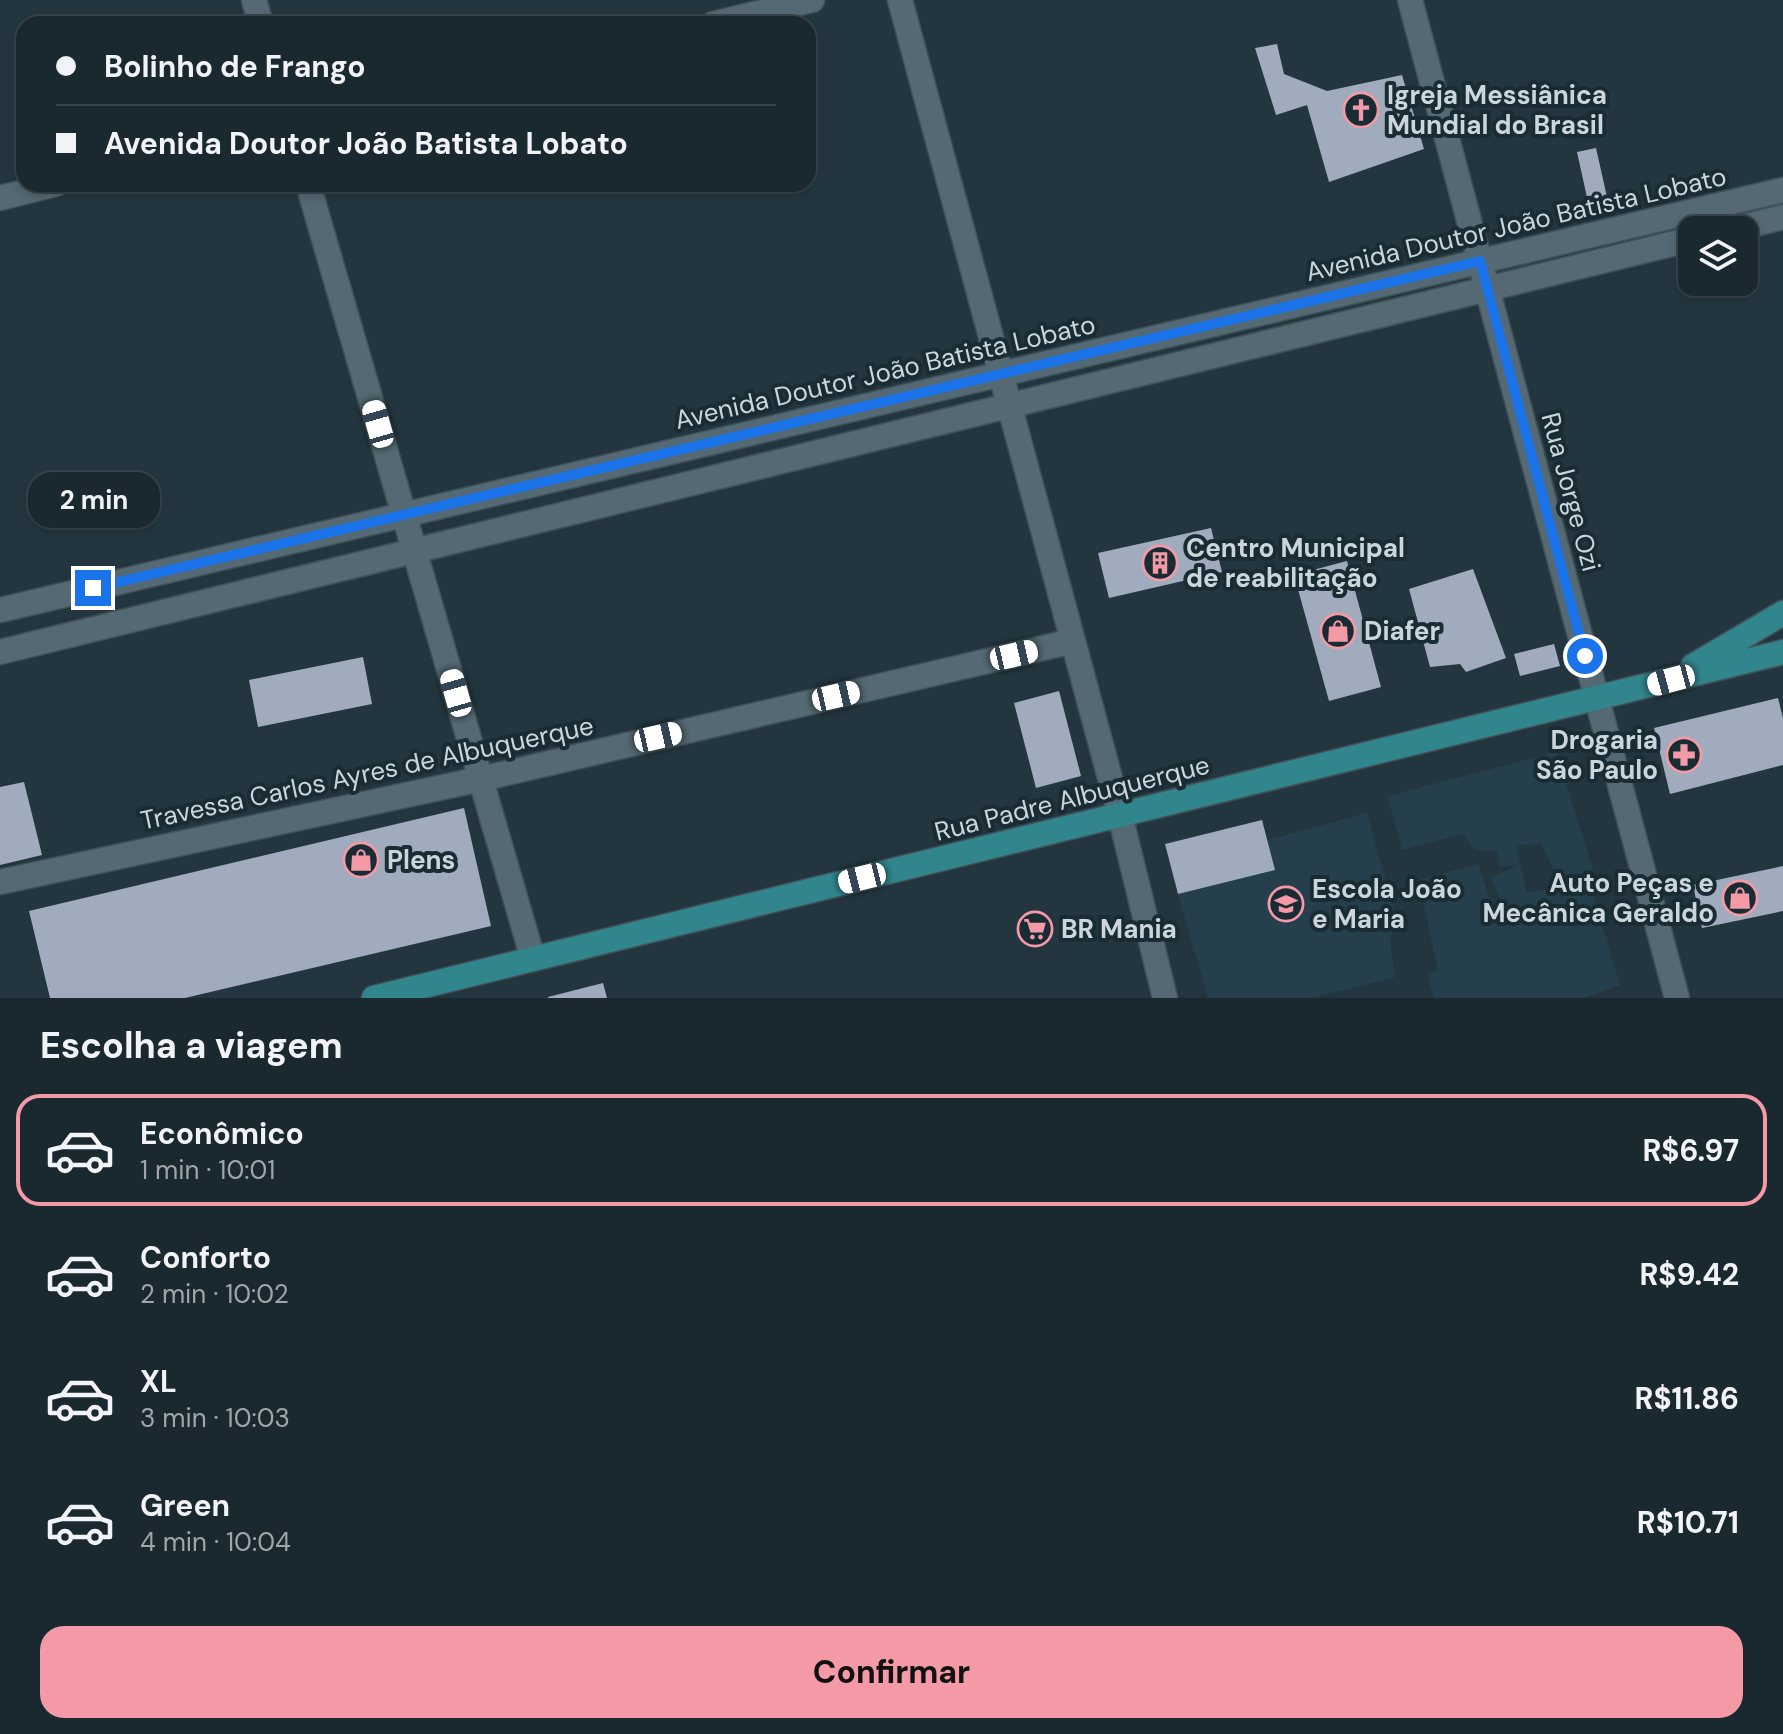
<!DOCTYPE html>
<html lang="pt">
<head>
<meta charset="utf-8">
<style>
  body { margin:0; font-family:"DM Sans",sans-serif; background:#233037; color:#f1f3f6; height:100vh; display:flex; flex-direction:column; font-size:30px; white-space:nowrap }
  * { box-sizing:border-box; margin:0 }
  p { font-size:26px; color:#9fa6aa }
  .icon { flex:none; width:44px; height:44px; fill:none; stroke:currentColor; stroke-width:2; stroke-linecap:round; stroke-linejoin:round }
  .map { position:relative; height:998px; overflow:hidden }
  .panel { display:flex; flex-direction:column; background:#1a282f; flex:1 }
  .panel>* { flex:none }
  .top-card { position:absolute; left:16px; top:16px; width:800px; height:176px; border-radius:24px; box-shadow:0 4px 12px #0003,0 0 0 2px #38444b; display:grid; align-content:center; height:176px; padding:0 40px; background:#1a282f }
  .tools { position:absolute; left:1678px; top:216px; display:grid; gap:16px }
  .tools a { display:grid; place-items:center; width:80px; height:80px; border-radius:16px; background:#1a282f; box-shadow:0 4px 12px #0003,0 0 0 2px #38444b; font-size:40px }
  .end { position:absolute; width:36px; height:36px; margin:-18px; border:10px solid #1a73e8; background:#fff; box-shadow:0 0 0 4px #fff }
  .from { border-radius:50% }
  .bubble { position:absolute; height:56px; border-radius:24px; background:#1a282f; box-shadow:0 4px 12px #0003,0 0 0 2px #38444b; font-size:26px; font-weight:700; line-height:56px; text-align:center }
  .car { position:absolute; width:24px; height:48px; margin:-24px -12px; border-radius:10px; box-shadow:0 0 6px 2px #0007; background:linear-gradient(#fff 24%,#345 0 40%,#fff 0 76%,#345 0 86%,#fff 0) }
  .top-card b { display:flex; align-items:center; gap:28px; height:76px; font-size:30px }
  .top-card b+b { border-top:2px solid #38444b }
  .top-card i { width:20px; height:20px; background:#f1f3f6 }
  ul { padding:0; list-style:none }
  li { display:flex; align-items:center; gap:24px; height:112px; margin:0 16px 12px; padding:0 24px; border:4px solid transparent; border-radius:24px }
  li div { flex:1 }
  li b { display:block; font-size:30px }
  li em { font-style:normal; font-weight:700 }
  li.on { border-color:#f49aa7 }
  li>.icon { width:72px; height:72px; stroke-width:1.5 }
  h2 { padding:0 40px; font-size:36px; line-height:96px }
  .action { display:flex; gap:16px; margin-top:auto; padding:16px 40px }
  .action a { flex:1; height:92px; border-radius:24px; background:#f49aa7; color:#111; font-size:32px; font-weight:700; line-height:92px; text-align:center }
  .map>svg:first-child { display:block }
  .built { fill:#25404c }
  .building { fill:#a0acbe }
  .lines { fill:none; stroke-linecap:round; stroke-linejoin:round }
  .minor-casing { stroke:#405158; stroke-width:27 }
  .primary-casing { stroke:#405158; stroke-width:27 }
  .minor { stroke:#546973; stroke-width:24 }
  .primary { stroke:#31868d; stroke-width:24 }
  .route { stroke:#1a73e8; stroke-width:10 }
  .labels { text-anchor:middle; stroke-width:8; stroke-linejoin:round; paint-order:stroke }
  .poi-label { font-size:26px; font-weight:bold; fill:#cad6db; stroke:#192c34; text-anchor:start }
  .street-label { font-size:26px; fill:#cad6db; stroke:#192c34 }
</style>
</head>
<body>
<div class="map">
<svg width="1783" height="998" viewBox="0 0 1783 998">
  <rect width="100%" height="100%" fill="#23363f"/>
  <!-- built -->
  <path class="built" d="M1556,752L1594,872L1559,880L1541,844L1516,845L1527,893L1589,883L1620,985L1583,998H1434L1428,976L1438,969L1418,880L1478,864L1492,905L1500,899L1491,878L1518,865L1499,867L1497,851L1475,850L1462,834L1402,850L1388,796Z
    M1367,813L1395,914L1390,943L1395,977L1312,998H1208L1178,894L1274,870L1268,840Z"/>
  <!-- building -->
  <path class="building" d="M1277,44L1284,74L1327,91L1402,75L1424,149L1329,182L1307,105L1276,115L1255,48Z
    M1596,148L1607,197L1588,202L1577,152Z
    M1211,528L1222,572L1109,598L1098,553Z
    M1347,561L1381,687L1329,701L1294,575Z
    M1473,569L1506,658L1466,672L1460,664L1430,667L1409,589Z
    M1554,644L1560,666L1520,676L1514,654Z
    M363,657L372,704L258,727L249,680Z
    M1059,691L1081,776L1036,788L1014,703Z
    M1778,698L1783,718V765L1670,794L1654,728Z
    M24,782L42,855L0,865V787Z
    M464,808L491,926L185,998H50L29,911Z
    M1262,820L1275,870L1178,894L1165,844Z
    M1783,866V911L1702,928L1693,885Z
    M603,983L607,998H548V997Z"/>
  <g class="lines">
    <!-- minor casing -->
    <g class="minor-casing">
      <path id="minor" d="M254,0L261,24
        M900,0L1120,815L1165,998
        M1410,0L1677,998
        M713,24L812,0
        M308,184L533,959
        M0,198L56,184
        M1731,230L1783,217
        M0,610L1783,190
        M0,652L1692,239
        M0,882L481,779L1073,641"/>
    </g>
    <!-- primary casing -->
    <g class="primary-casing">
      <path id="primary" d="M1693,666L1783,613
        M374,998L1783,652"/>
    </g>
    <!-- minor -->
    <use href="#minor" class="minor"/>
    <!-- primary -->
    <use href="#primary" class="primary"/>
  </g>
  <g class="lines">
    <!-- route -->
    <path class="route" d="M93,588L1480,261L1585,656"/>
  </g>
  <!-- icons -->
  <defs>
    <g id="church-ring" transform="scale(1.8)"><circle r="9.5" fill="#192c34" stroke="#f49aa7" stroke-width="1.5"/><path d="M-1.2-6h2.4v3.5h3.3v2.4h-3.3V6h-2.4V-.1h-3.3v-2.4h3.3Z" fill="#f49aa7"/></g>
    <g id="building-ring" transform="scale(1.8)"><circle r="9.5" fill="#192c34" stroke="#f49aa7" stroke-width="1.5"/><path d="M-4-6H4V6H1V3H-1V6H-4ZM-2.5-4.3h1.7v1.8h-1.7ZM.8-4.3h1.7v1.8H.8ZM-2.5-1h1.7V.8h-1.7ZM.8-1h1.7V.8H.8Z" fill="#f49aa7"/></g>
    <g id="shop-ring" transform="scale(1.8)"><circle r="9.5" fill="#192c34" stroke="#f49aa7" stroke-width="1.5"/><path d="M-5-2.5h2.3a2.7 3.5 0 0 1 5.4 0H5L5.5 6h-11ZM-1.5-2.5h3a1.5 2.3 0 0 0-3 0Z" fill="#f49aa7"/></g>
    <g id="pharmacy-ring" transform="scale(1.8)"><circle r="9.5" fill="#192c34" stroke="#f49aa7" stroke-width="1.5"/><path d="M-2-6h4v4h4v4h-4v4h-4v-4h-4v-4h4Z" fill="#f49aa7"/></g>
    <g id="school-ring" transform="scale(1.8)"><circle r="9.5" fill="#192c34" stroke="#f49aa7" stroke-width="1.5"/><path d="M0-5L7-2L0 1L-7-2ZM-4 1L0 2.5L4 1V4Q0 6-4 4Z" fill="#f49aa7"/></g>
    <g id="supermarket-ring" transform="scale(1.8)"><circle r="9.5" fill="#192c34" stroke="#f49aa7" stroke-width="1.5"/><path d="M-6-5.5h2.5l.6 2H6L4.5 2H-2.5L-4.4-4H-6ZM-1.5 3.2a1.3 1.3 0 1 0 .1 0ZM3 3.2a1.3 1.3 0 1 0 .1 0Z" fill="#f49aa7"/></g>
  </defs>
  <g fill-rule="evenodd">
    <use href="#church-ring" x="1361" y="110"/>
    <use href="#building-ring" x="1160" y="563"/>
    <use href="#shop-ring" x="1338" y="631"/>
    <use href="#pharmacy-ring" x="1684" y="755"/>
    <use href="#shop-ring" x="361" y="860"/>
    <use href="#shop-ring" x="1740" y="898"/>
    <use href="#school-ring" x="1286" y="904"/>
    <use href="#supermarket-ring" x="1035" y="929"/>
  </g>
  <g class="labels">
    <!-- poi labels -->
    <g class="poi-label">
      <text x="1387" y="104">Igreja Messiânica<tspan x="1387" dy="30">Mundial do Brasil</tspan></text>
      <text x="1186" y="557">Centro Municipal<tspan x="1186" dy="30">de reabilitação</tspan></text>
      <text x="1364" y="640">Diafer</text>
      <text x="1658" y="749" text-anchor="end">Drogaria<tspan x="1658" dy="30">São Paulo</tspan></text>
      <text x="387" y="869">Plens</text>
      <text x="1714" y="892" text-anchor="end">Auto Peças e<tspan x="1714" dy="30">Mecânica Geraldo</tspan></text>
      <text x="1312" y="898">Escola João<tspan x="1312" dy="30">e Maria</tspan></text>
      <text x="1061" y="938">BR Mania</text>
    </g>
    <!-- street labels -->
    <g class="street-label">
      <text transform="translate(1516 224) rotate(-13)" y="9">Avenida Doutor João Batista Lobato</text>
      <text transform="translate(885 372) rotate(-13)" y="9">Avenida Doutor João Batista Lobato</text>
      <text transform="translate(1571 492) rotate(75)" y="9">Rua Jorge Ozi</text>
      <text transform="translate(367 773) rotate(-12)" y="9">Travessa Carlos Ayres de Albuquerque</text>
      <text transform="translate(1072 798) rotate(-14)" y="9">Rua Padre Albuquerque</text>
    </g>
  </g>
</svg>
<div class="tools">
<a><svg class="icon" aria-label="layers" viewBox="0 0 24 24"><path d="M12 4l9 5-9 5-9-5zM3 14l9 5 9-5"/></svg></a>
</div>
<i class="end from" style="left:1585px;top:656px"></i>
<i class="end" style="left:93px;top:588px"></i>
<div class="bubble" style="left:28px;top:472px;width:132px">2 min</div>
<i class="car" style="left:378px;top:424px;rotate:344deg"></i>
<i class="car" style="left:1014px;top:655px;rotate:77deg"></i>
<i class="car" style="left:1671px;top:680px;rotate:255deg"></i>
<i class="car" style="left:456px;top:693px;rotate:344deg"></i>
<i class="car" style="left:836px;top:696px;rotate:77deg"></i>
<i class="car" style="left:658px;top:737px;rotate:77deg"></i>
<i class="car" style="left:862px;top:878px;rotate:256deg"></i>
<div class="top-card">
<b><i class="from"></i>Bolinho de Frango</b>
<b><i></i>Avenida Doutor João Batista Lobato</b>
</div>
</div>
<section class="panel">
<h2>Escolha a viagem</h2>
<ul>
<li class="on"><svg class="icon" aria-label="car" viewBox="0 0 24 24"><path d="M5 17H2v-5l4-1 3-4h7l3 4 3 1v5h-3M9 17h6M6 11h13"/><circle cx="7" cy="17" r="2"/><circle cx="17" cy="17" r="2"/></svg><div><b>Econômico</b><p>1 min · 10:01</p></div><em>R$6.97</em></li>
<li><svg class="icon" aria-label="car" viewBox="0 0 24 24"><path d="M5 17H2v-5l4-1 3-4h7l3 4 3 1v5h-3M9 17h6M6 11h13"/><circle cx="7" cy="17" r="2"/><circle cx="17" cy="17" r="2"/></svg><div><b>Conforto</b><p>2 min · 10:02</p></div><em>R$9.42</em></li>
<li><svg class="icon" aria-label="car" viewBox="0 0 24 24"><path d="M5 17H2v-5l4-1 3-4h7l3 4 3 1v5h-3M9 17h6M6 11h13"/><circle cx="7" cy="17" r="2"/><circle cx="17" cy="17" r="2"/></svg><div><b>XL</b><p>3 min · 10:03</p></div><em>R$11.86</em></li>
<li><svg class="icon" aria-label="car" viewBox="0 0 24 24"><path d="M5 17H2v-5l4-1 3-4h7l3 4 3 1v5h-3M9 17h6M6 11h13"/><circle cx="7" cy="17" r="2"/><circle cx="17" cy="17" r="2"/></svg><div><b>Green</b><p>4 min · 10:04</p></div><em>R$10.71</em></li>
</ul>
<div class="action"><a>Confirmar</a></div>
</section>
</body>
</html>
